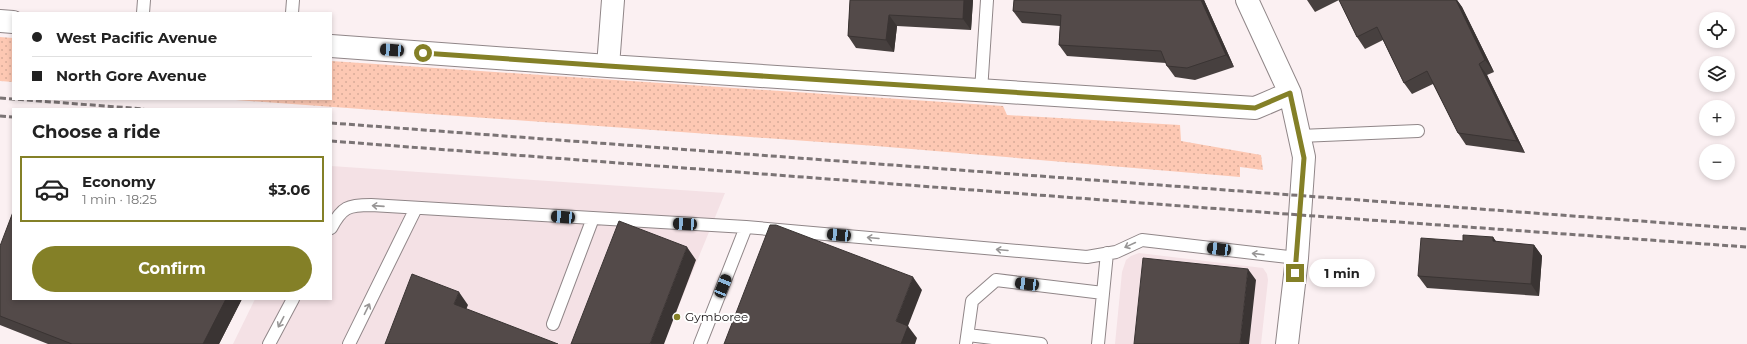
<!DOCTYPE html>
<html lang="en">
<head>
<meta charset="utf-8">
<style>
  body { margin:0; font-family:Montserrat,sans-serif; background:#f6f6f6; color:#222; height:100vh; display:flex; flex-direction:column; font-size:15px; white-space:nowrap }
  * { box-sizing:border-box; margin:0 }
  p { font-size:13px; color:#767676 }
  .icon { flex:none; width:22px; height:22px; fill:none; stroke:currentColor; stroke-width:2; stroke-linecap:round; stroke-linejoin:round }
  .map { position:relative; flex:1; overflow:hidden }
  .side { position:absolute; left:12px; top:108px; width:320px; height:192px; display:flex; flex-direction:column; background:#fff; border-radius:0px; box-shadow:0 2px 6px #0003 }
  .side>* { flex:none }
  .hud { position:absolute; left:12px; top:12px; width:320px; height:88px; border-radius:0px; box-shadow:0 2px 6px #0003; display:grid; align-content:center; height:88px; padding:0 20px; background:#fff }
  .buttons { position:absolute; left:1699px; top:12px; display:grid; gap:8px }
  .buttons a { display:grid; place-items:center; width:36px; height:36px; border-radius:50%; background:#fff; box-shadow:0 2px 6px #0003; font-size:20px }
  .end { position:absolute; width:18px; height:18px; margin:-9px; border:5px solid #848027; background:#fff; box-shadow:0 0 0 2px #fff }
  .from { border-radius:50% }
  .bubble { position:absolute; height:28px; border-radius:14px; background:#fff; box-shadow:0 2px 6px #0003; font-size:13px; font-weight:700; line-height:28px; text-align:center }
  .car { position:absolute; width:12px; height:24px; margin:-12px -6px; border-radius:5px; box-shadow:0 0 3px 1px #0007; background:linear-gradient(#222 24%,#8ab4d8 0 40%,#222 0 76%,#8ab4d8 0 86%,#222 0) }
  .hud b { display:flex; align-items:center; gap:14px; height:38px; font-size:15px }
  .hud b+b { border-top:1px solid #e0e0e0 }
  .hud i { width:10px; height:10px; background:#222 }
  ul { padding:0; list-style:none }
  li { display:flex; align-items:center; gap:12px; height:66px; margin:0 8px 6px; padding:0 12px; border:2px solid #e0e0e0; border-radius:0px }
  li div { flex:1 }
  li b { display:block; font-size:15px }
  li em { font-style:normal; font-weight:700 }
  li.active { border-color:#848027 }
  li>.icon { width:36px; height:36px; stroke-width:1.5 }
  h2 { padding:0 20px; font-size:18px; line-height:48px }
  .button { display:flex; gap:8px; margin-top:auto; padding:8px 20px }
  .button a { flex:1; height:46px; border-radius:24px; background:#848027; color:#fff; font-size:16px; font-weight:700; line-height:46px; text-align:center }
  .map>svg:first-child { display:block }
  .built { fill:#f4e1e5 }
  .green { fill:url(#green-dots) }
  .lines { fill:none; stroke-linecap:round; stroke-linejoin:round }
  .lane-casing { stroke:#908688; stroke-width:14 }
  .street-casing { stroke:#908688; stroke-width:24 }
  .lane { stroke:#fff; stroke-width:12 }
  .street { stroke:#fff; stroke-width:22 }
  .rail { stroke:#7b7475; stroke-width:3; stroke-dasharray:6 3; stroke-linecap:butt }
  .wall { fill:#47403f }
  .shaded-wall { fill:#3a3433 }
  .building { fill:#534a49; stroke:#3a3433 }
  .oneway { stroke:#989696 }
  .route { stroke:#848027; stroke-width:5 }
  .poi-dot { fill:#848027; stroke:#fff; stroke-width:1.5 }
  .labels { text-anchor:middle; stroke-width:4; stroke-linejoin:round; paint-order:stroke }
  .poi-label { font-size:12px; fill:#191516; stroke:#fff; text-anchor:start }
</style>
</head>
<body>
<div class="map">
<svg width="1747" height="344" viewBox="0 0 1747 344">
  <defs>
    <pattern id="green-dots" width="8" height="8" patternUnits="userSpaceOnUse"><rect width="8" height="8" fill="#fdc8b3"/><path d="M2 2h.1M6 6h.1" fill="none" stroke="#d8ab99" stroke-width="1.8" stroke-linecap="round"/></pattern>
  </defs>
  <rect width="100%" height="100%" fill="#fbf0f2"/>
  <!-- built -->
  <path class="built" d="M331,166L725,193L663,344H233L255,299H331Z
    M1139,253L1263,268L1267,274L1268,280L1261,344H1115L1122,272L1126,260L1131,256Z"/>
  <!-- green -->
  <path class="green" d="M0,37L13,38V82L0,81Z
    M331,61L1003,106L1007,115L1180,125L1181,141L1261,155L1263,170L1240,167V177L876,146L222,99H331Z"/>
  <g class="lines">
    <!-- lane casing -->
    <g class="lane-casing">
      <path id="lane" d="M143,13L144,0
        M292,13L293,0
        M981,91L987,0
        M1300,136L1418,131
        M331,228C342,207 348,205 371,205L746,227L1087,257L1116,252L1142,240L1297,258
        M553,324L593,218
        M968,335L1041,344
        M269,344L293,299
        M349,344L416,208
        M700,344L746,227
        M966,344L972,301L996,280L1103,293
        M1098,344L1107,253"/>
    </g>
    <!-- street casing -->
    <g class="street-casing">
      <path id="street" d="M1247,0L1290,93L1304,157L1297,258L1287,344
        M0,21L13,22
        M331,46L608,66L1255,108L1290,93
        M608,66L613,0"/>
    </g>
    <!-- lane -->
    <use href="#lane" class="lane"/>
    <!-- street -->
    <use href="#street" class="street"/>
    <!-- rail -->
    <path class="rail" d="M0,98L144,109
      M0,116L13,117
      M331,123L1747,229
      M331,141L1300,215L1747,247"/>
  </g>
  <!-- wall -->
  <path class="wall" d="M850,0H973L971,30L897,26L894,52L856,48L848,36Z
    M1014,0H1204L1234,67L1195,80L1175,77L1167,66L1166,63L1067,56L1059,45L1060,26L1022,23L1013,11Z
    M1307,0H1457L1462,7L1494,72L1487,75L1525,153L1466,145L1458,133L1433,84L1412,94L1404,83L1383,40L1365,49L1357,37L1339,0L1315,12Z
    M1493,237L1496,242L1534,245L1542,256L1539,296L1427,288L1418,276Z
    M0,246L13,299H242L219,344H48L0,325Z"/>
  <!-- shaded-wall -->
  <path class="shaded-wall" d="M964,0H973L971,30L963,19Z
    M1201,0H1204L1234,67L1226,55Z
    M1456,0H1457L1462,7L1494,72L1485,60Z
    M889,15L897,26L894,52L886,40Z
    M1479,64L1487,75L1525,153L1517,141Z
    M1493,237L1501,248L1493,241Z
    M1534,245L1542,256L1539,296L1531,284Z
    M687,247L696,260L664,344H650Z
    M1248,269L1256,280L1249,344H1240Z
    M913,277L922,290L908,326L917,338L915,344H901L896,321Z
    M459,292L468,305L463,317L454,304Z
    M226,299H242L219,344H203Z"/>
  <!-- building -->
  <path class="building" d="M850,0H964L963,19L889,15L886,40L848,36Z
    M1014,0H1201L1226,55L1187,68L1167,66L1161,51L1059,45L1061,15L1013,11Z
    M1339,0H1456L1485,60L1479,64L1517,141L1458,133L1427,71L1404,83L1377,27L1357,37Z
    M13,212V299H226L203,344H72L0,316V246Z
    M619,221L687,247L650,344H571Z
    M770,225H776L913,277L896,321L908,326L901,344H724Z
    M1463,235L1493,237V241L1534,245L1531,284L1418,276L1421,238L1463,241Z
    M1143,258L1248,269L1240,344H1134Z
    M412,274L459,292L454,304L558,344H385Z"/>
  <!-- one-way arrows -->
  <defs><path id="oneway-shaft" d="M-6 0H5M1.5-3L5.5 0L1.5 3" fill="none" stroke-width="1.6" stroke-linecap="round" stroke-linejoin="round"/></defs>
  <g class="oneway">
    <use href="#oneway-shaft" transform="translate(378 206) rotate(-176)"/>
    <use href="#oneway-shaft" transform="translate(873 238) rotate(-175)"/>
    <use href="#oneway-shaft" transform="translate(1130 245) rotate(155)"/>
    <use href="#oneway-shaft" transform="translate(1002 250) rotate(-175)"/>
    <use href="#oneway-shaft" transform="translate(1258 254) rotate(-173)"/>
    <use href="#oneway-shaft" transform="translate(367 309) rotate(-64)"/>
    <use href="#oneway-shaft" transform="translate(281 322) rotate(118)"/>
  </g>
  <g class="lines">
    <!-- route -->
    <path class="route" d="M423,53L608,66L1255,108L1290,93L1304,158L1295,273"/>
  </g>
  <!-- markers -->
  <circle class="poi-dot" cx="677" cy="317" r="4"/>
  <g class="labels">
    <!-- poi labels -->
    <g class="poi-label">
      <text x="685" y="321">Gymboree</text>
    </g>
  </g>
</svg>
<div class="buttons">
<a><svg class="icon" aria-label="locate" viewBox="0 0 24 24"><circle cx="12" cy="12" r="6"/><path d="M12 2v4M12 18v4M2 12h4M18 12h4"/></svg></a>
<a><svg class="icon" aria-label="layers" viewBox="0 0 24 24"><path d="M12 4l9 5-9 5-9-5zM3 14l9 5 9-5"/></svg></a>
<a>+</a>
<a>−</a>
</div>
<i class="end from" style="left:423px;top:53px"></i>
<i class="end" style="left:1295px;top:273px"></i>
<div class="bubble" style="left:1309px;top:259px;width:66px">1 min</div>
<i class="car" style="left:392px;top:50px;rotate:274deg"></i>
<i class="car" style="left:563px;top:217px;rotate:274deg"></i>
<i class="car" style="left:685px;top:224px;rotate:273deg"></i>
<i class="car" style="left:839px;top:235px;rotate:275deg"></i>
<i class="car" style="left:1219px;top:249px;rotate:277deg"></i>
<i class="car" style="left:1027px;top:284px;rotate:277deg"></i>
<i class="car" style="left:723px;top:286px;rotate:22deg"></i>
<div class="hud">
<b><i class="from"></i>West Pacific Avenue</b>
<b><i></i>North Gore Avenue</b>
</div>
<section class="side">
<h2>Choose a ride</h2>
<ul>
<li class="active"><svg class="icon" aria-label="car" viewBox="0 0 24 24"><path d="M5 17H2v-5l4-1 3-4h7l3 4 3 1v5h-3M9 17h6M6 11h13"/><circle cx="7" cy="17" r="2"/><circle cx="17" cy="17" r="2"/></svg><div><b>Economy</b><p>1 min · 18:25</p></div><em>$3.06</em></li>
</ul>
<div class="button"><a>Confirm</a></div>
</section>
</div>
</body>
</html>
